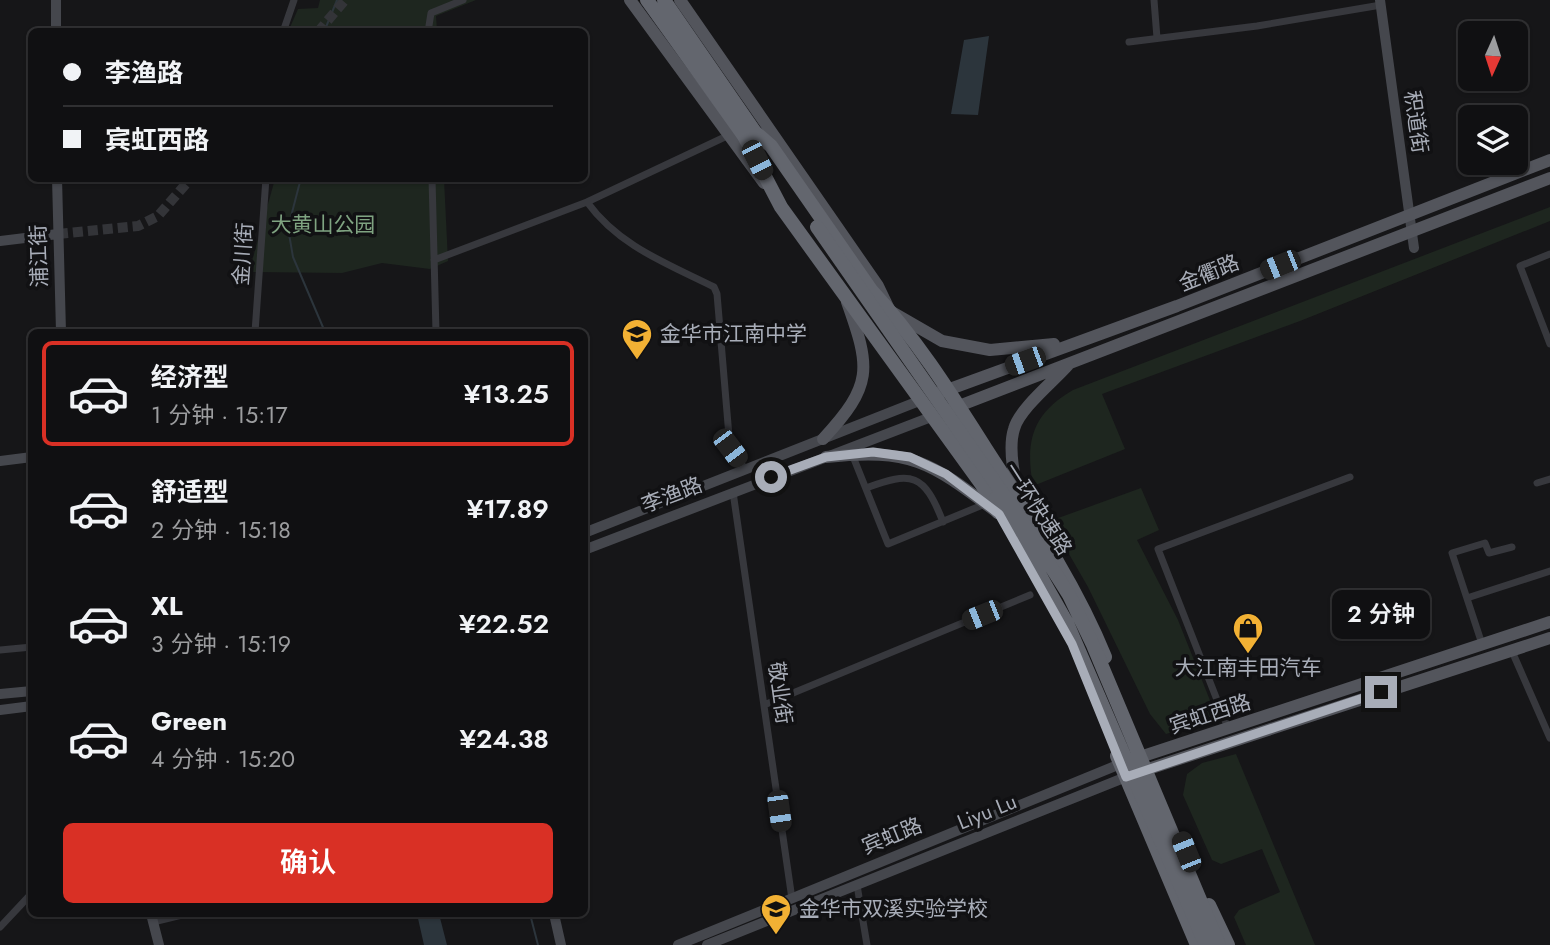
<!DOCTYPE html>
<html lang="zh">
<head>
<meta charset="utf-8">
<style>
  body { margin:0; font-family:Jost,"Noto Sans SC",sans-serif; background:#1e1e20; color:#f1f3f6; height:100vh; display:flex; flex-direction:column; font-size:26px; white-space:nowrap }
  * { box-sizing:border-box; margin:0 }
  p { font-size:23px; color:#9c9d9f }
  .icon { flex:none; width:38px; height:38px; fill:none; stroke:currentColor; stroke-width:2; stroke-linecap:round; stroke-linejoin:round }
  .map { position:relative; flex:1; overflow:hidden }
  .details { position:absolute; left:28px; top:329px; width:560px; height:588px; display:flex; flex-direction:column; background:#101012; border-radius:10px; box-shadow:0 2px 5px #0004,0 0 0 2px #303032 }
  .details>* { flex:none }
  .hud { position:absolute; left:28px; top:28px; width:560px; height:154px; border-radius:10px; box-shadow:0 2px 5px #0004,0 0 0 2px #303032; display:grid; align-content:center; height:154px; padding:0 35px; background:#101012 }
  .needle { width:46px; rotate:183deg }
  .controls { position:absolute; left:1458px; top:21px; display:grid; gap:14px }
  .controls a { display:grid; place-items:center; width:70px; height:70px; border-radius:10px; background:#101012; box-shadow:0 2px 5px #0004,0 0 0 2px #303032; font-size:35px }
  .end { position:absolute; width:32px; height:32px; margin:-16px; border:9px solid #a8adb8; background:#111; box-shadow:0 0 0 4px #111 }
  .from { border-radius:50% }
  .bubble { position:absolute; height:49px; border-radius:10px; background:#101012; box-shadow:0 2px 5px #0004,0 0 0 2px #303032; font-size:23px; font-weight:600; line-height:49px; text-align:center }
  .car { position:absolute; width:21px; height:42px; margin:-21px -10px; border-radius:9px; box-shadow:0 0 5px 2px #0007; background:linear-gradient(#222 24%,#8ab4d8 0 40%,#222 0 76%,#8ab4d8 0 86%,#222 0) }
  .hud b { display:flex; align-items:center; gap:24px; height:66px; font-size:26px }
  .hud b+b { border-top:2px solid #303032 }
  .hud i { width:18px; height:18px; background:#f1f3f6 }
  ul { padding:12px 0 0; list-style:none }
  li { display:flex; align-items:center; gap:21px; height:105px; margin:0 14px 10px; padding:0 21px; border:4px solid transparent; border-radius:10px }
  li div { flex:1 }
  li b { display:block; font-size:26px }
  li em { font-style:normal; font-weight:600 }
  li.selected { border-color:#d93025 }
  li>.icon { width:63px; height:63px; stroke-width:1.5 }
  .action { display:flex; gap:14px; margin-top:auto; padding:14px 35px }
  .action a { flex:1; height:80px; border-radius:10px; background:#d93025; color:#fff; font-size:28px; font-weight:600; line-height:80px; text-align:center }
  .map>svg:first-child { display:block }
  .green { fill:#1e261f }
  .water { fill:#2c353c }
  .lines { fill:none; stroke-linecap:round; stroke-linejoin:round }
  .stream { stroke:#2c353c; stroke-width:2 }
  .secondary-tunnel { stroke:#333438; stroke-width:10; stroke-dasharray:10 5; stroke-linecap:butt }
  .street { stroke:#37383d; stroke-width:7 }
  .secondary { stroke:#45474d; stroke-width:10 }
  .primary { stroke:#53555c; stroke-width:12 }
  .highway { stroke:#63666e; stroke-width:14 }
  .highway-bridge { stroke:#63666e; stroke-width:14 }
  .route { stroke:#a8adb8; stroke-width:9 }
  .labels { text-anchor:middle; stroke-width:7; stroke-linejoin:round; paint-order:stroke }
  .street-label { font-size:21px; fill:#a8adb8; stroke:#111113 }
  .park-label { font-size:21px; fill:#7fa381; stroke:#111113 }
  .poi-label { font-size:21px; fill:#a8adb8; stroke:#111113; text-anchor:start }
</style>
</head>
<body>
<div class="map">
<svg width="1550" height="945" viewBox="0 0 1550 945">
  <rect width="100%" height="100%" fill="#161618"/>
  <!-- green -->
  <path class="green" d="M320,0H476L436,16L437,31L288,32L298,9L318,8Z
    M275,179H444L448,261L430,269L382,263L342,273L249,272Z
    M1550,207V221L1300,321L1102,394L1125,449L1033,486C1025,441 1032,414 1073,390Z
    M1141,488L1159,530L1137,540L1178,620L1217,718L1166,734L1150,714L1088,587L1050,521Z
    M1236,754L1315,945H1246L1234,917L1239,910L1280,892L1262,849L1221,864L1212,860L1183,795L1187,774L1202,763Z"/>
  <!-- water -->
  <path class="water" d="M989,36L978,115L951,114L964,40Z
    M417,914H439L447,945H424Z"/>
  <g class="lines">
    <!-- stream -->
    <path class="stream" d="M324,32L337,0
      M301,178L288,228L293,257L325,332
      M530,914L538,945"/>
    <!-- secondary-tunnel -->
    <path class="secondary-tunnel" d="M318,32L345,0
      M58,234L138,226L158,216L191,178"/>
    <!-- street -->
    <path class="street" d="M1154,0L1157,38
      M283,32L294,0
      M428,32L431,13L463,0
      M1129,42L1257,26L1381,5
      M432,178L436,332
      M587,202C619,246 666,263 714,287L717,294L730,448L746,470
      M1550,254L1520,266L1550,344
      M434,260L587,202L727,136
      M255,332L266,178
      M852,454L888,544L985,504
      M1537,483L1550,479
      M866,488C912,471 924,473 943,522
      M733,492L792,899
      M1467,598L1550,571
      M1482,644L1452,553L1485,543L1489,553L1512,547
      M1511,649L1550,738
      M0,650L32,647
      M764,705L1030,595
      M1228,728L1158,549L1350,477
      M857,885L867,945
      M153,922L186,914
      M0,927L32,893"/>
    <!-- secondary -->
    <path class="secondary" d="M56,0V32
      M1380,0L1414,248
      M57,178L61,332
      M0,241L58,234
      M0,461L32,457
      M584,533L919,401
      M584,550L931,417
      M0,694L32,691
      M0,710L32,706
      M151,914L159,945
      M554,914L561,945
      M678,945L1120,764
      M707,945L1126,777"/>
    <!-- primary -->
    <path class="primary" d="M630,0L764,183
      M680,0L878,286L890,311L942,341L990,350L1054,344
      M939,393L1177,306L1550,160
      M951,409L1550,178
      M823,439C873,385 871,369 847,302
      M826,457C913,448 930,462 998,513
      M1022,501C1014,483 1008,448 1014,429C1019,409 1054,381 1068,365
      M1131,760L1550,622
      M1136,773L1550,638"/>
    <!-- highway -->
    <path class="highway" d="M647,0L744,136L781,207L982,485L998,512
      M664,0L755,132L771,146L871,290C916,338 951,394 986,449C1030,517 1075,583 1105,657
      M1117,756L1197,945
      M1209,905L1228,945"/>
    <!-- highway-bridge -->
    <path class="highway-bridge" d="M817,227L1024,524L1069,595L1093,645L1219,945
      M996,498L1067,623L1206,945"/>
  </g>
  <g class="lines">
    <!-- route -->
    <path class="route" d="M771,477L826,457L873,452L910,457L946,474L999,514L1072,644L1126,777L1381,692"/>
  </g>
  <!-- icons -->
  <defs>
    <g id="school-pin" transform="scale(1.575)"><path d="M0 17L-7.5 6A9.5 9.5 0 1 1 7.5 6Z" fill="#f2b134" stroke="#111113"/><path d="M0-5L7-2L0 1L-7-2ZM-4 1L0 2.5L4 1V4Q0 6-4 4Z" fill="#111"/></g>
    <g id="shop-pin" transform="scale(1.575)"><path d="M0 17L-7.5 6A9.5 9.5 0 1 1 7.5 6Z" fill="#f2b134" stroke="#111113"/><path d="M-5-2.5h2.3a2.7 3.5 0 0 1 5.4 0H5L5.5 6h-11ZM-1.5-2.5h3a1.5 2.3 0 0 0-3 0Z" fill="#111"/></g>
  </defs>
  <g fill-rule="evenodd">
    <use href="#school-pin" x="637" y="334"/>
    <use href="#shop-pin" x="1248" y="628"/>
    <use href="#school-pin" x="776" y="909"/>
  </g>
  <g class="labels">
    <!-- street labels -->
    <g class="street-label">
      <text transform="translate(1416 122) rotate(82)" y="7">积道街</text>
      <text transform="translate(243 254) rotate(-86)" y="7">金川街</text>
      <text transform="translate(39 256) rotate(-92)" y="7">浦江街</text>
      <text transform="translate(1209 273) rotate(-22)" y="7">金衢路</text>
      <text transform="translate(672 495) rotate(-21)" y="7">李渔路</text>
      <text transform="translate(1038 509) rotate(57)" y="7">一环快速路</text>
      <text transform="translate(780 693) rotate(82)" y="7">敬业街</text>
      <text transform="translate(1210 714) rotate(-18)" y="7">宾虹西路</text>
      <text transform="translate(987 812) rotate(-22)" y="7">Liyu Lu</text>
      <text transform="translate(892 836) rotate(-22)" y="7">宾虹路</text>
    </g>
    <!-- park labels -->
    <g class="park-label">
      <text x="323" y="232">大黄山公园</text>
    </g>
    <!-- poi labels -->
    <g class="poi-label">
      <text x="660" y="341">金华市江南中学</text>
      <text x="1248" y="675" text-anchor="middle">大江南丰田汽车</text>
      <text x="799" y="916">金华市双溪实验学校</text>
    </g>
  </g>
</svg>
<div class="controls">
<a><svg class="needle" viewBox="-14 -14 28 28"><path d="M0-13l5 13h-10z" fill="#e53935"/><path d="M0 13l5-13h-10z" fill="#9c9d9f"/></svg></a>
<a><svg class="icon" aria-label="layers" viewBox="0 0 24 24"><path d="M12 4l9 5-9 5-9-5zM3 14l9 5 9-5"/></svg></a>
</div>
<i class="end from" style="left:771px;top:477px"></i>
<i class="end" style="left:1381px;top:692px"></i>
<div class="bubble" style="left:1332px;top:590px;width:98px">2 分钟</div>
<i class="car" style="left:757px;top:160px;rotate:153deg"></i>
<i class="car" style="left:1280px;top:265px;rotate:248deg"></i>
<i class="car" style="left:1025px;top:361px;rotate:250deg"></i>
<i class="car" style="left:730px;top:448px;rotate:143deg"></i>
<i class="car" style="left:982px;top:615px;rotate:248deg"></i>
<i class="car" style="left:779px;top:811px;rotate:172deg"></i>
<i class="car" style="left:1186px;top:852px;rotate:338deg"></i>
<div class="hud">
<b><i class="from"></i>李渔路</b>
<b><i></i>宾虹西路</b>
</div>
<section class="details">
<ul>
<li class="selected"><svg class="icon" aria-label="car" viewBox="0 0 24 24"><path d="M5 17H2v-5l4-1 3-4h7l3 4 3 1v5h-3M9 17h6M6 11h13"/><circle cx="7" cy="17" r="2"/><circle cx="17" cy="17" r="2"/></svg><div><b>经济型</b><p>1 分钟 · 15:17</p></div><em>¥13.25</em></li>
<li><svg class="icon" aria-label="car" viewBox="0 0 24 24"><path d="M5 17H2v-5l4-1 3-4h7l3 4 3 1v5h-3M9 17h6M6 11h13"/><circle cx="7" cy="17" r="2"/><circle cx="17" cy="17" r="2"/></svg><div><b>舒适型</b><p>2 分钟 · 15:18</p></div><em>¥17.89</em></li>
<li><svg class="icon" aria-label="car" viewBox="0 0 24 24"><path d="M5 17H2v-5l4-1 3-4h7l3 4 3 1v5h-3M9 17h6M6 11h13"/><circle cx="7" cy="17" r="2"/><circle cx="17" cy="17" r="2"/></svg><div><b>XL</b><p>3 分钟 · 15:19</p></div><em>¥22.52</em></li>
<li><svg class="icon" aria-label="car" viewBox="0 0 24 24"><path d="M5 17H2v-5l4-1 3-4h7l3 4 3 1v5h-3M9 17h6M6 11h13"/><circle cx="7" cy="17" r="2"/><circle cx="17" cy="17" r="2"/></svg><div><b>Green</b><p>4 分钟 · 15:20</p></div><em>¥24.38</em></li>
</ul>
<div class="action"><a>确认</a></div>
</section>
</div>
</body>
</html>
